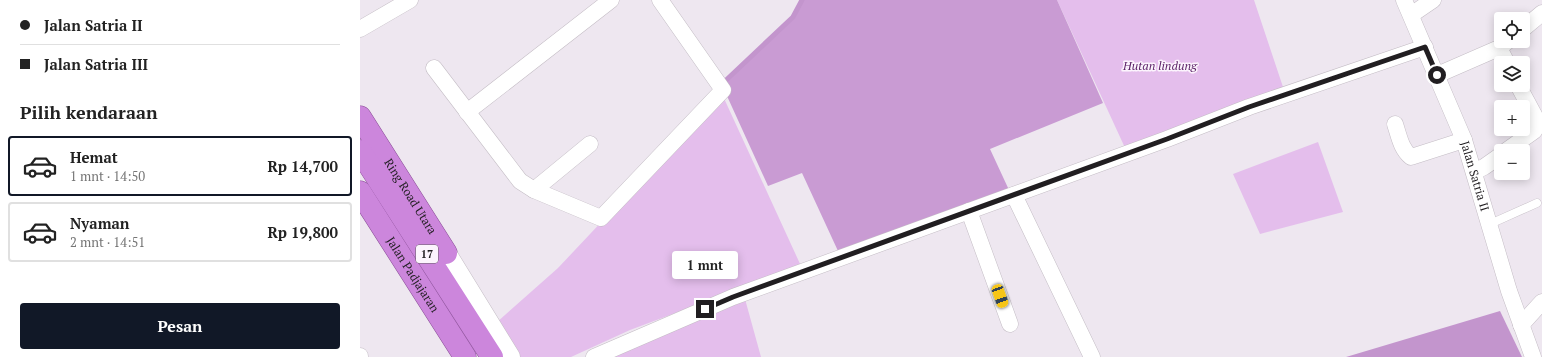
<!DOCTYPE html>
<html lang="id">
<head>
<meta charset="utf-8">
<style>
  body { margin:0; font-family:"PT Serif",serif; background:#f2f2f2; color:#222; height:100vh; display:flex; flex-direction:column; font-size:15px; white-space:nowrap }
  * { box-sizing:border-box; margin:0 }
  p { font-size:13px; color:#767676 }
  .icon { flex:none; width:22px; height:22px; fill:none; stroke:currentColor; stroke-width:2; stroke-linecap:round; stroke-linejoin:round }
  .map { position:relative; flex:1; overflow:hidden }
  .drawer { display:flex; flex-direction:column; background:#fff; width:360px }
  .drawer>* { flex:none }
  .guide { display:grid; align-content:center; height:88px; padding:0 20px; background:#fff }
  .tools { position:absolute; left:1134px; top:12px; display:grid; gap:8px }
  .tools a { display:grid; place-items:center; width:36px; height:36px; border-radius:4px; background:#fff; box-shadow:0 2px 10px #0003; font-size:20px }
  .end { position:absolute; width:18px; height:18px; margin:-9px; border:5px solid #211e21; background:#fff; box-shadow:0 0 0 2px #fff }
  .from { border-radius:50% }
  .bubble { position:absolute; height:28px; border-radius:4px; background:#fff; box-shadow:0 2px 10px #0003; font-size:13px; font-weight:700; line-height:28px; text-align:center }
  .car { position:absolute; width:12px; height:24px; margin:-12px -6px; border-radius:5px; box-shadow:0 0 3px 1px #0007; background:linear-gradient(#f5c518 24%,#345 0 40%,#f5c518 0 76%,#345 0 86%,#f5c518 0) }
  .guide b { display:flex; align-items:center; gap:14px; height:38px; font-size:15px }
  .guide b+b { border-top:1px solid #e0e0e0 }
  .guide i { width:10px; height:10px; background:#222 }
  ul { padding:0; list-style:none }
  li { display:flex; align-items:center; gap:12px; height:60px; margin:0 8px 6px; padding:0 12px; border:2px solid #e0e0e0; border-radius:4px }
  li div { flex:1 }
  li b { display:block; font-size:15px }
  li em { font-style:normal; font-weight:700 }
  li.current { border-color:#111827 }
  li>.icon { width:36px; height:36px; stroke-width:1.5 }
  h2 { padding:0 20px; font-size:18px; line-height:48px }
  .primary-button { display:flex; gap:8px; margin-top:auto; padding:8px 20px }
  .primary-button a { flex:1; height:46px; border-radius:4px; background:#111827; color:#fff; font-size:16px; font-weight:700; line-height:46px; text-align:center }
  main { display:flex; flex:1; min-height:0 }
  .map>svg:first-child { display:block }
  .green { fill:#e4beec }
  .forest { fill:#c99bd3 }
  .water { fill:#c395cd }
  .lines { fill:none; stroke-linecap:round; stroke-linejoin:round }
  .stream { stroke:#c395cd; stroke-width:5 }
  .service-casing { stroke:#c4bdc5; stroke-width:9 }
  .minor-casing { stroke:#c4bdc5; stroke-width:17 }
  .tertiary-casing { stroke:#c4bdc5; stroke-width:21 }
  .trunk-casing { stroke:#884d95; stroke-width:23 }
  .service { stroke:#fff; stroke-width:8 }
  .minor { stroke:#fff; stroke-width:16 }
  .tertiary { stroke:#fff; stroke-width:20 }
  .trunk { stroke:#cc86dc; stroke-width:22 }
  .route { stroke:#211e21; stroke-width:5 }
  .labels { text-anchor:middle; stroke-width:3; stroke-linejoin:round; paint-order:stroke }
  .shield { fill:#fcf4fd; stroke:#635e63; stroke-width:1 }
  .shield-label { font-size:11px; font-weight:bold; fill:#211e21 }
  .park-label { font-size:12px; font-style:italic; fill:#5d2469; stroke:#fcf4fd }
  .street-label { font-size:12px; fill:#211e21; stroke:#fcf4fd }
</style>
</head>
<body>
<main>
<section class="drawer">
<div class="guide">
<b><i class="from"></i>Jalan Satria II</b>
<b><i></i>Jalan Satria III</b>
</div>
<h2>Pilih kendaraan</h2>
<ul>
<li class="current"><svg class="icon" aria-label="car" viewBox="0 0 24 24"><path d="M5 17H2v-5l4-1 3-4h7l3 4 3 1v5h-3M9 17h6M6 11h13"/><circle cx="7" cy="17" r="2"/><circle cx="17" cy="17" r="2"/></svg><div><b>Hemat</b><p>1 mnt · 14:50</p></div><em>Rp 14,700</em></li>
<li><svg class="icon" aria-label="car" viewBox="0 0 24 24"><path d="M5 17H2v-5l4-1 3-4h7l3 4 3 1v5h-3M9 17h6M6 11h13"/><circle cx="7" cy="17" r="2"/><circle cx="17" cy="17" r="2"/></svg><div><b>Nyaman</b><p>2 mnt · 14:51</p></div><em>Rp 19,800</em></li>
</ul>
<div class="primary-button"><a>Pesan</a></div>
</section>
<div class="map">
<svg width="1182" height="357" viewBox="0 0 1182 357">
  <rect width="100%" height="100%" fill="#eee7f0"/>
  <!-- green -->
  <path class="green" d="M697,0H894L923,87L766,150Z
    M362,94L441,266L270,330L211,357H156L136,323L198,268Z
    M958,142L983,212L900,234L873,174Z
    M385,299L401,357H245Z"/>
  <!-- forest -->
  <path class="forest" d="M442,0H697L743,103L630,149L649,190L478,251L442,173L408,186L362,85L433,17Z"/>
  <!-- water -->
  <path class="water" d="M1140,311L1162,357H986Z"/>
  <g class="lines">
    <!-- stream -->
    <path class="stream" d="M362,84L433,17L442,0"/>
    <!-- service casing -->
    <g class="service-casing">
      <path id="service" d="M1130,224L1177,203"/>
    </g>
    <!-- minor casing -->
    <g class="minor-casing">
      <g id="minor">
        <path id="s1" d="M1044,0L1104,140L1149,291L1173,357"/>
        <path d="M1051,15L1073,0"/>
        <path d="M0,29L50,0"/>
        <path d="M1163,29L1182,13"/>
        <path d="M1139,48L1147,63"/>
        <path d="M74,68L160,181L174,190L241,218L363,90L300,0"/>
        <path d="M1077,75L1139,48L1148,41"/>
        <path d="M107,112L251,0"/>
        <path d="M1035,124C1039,136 1041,149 1051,157L1104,140"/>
        <path d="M1146,151L1174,131L1179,124L1158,85"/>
        <path d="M1114,172L1124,167L1141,155"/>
        <path d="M174,190L230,144"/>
        <path d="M654,195L732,357"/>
        <path d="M609,211L650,324"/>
        <path d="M1161,325L1182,302"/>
        <path d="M0,356V357"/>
        <path d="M234,357L373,297L807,139L889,107L1065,47"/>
      </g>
    </g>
    <!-- tertiary casing -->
    <g class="tertiary-casing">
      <path id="tertiary" d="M71,260L86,253L150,357"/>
    </g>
    <!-- trunk casing -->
    <g class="trunk-casing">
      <g id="trunk">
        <path id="s2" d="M0,117L86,253"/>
        <path d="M0,151L132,357"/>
        <path id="s3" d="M0,192L105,357"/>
      </g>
    </g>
    <!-- service -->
    <use href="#service" class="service"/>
    <!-- minor -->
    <use href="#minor" class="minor"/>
    <!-- tertiary -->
    <use href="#tertiary" class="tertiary"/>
    <!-- trunk -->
    <use href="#trunk" class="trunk"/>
  </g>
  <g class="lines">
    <!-- route -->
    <path class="route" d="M345,309L373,297L807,139L889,107L1065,47L1077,75"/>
  </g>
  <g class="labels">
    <!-- shield labels -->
    <rect class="shield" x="56" y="245" width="22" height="18" rx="3"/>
    <g class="shield-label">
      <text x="67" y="258">17</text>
    </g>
    <!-- park labels -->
    <g class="park-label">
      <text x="800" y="70">Hutan lindung</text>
    </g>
    <!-- street labels -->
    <g class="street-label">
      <text dy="4" stroke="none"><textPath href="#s1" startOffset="190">Jalan Satria II</textPath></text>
      <text dy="4" stroke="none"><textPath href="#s2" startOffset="94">Ring Road Utara</textPath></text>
      <text dy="4" stroke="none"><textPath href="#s3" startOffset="98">Jalan Padjajaran</textPath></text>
    </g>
  </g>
</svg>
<div class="tools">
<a><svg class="icon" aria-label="locate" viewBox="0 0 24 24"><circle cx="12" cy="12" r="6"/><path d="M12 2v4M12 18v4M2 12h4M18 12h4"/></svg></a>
<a><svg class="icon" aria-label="layers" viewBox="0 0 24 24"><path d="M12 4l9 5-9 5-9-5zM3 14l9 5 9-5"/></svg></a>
<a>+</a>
<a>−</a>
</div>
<i class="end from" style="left:1077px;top:75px"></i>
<i class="end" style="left:345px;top:309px"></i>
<div class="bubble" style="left:312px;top:251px;width:66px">1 mnt</div>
<i class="car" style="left:640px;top:296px;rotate:160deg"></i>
</div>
</main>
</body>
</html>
